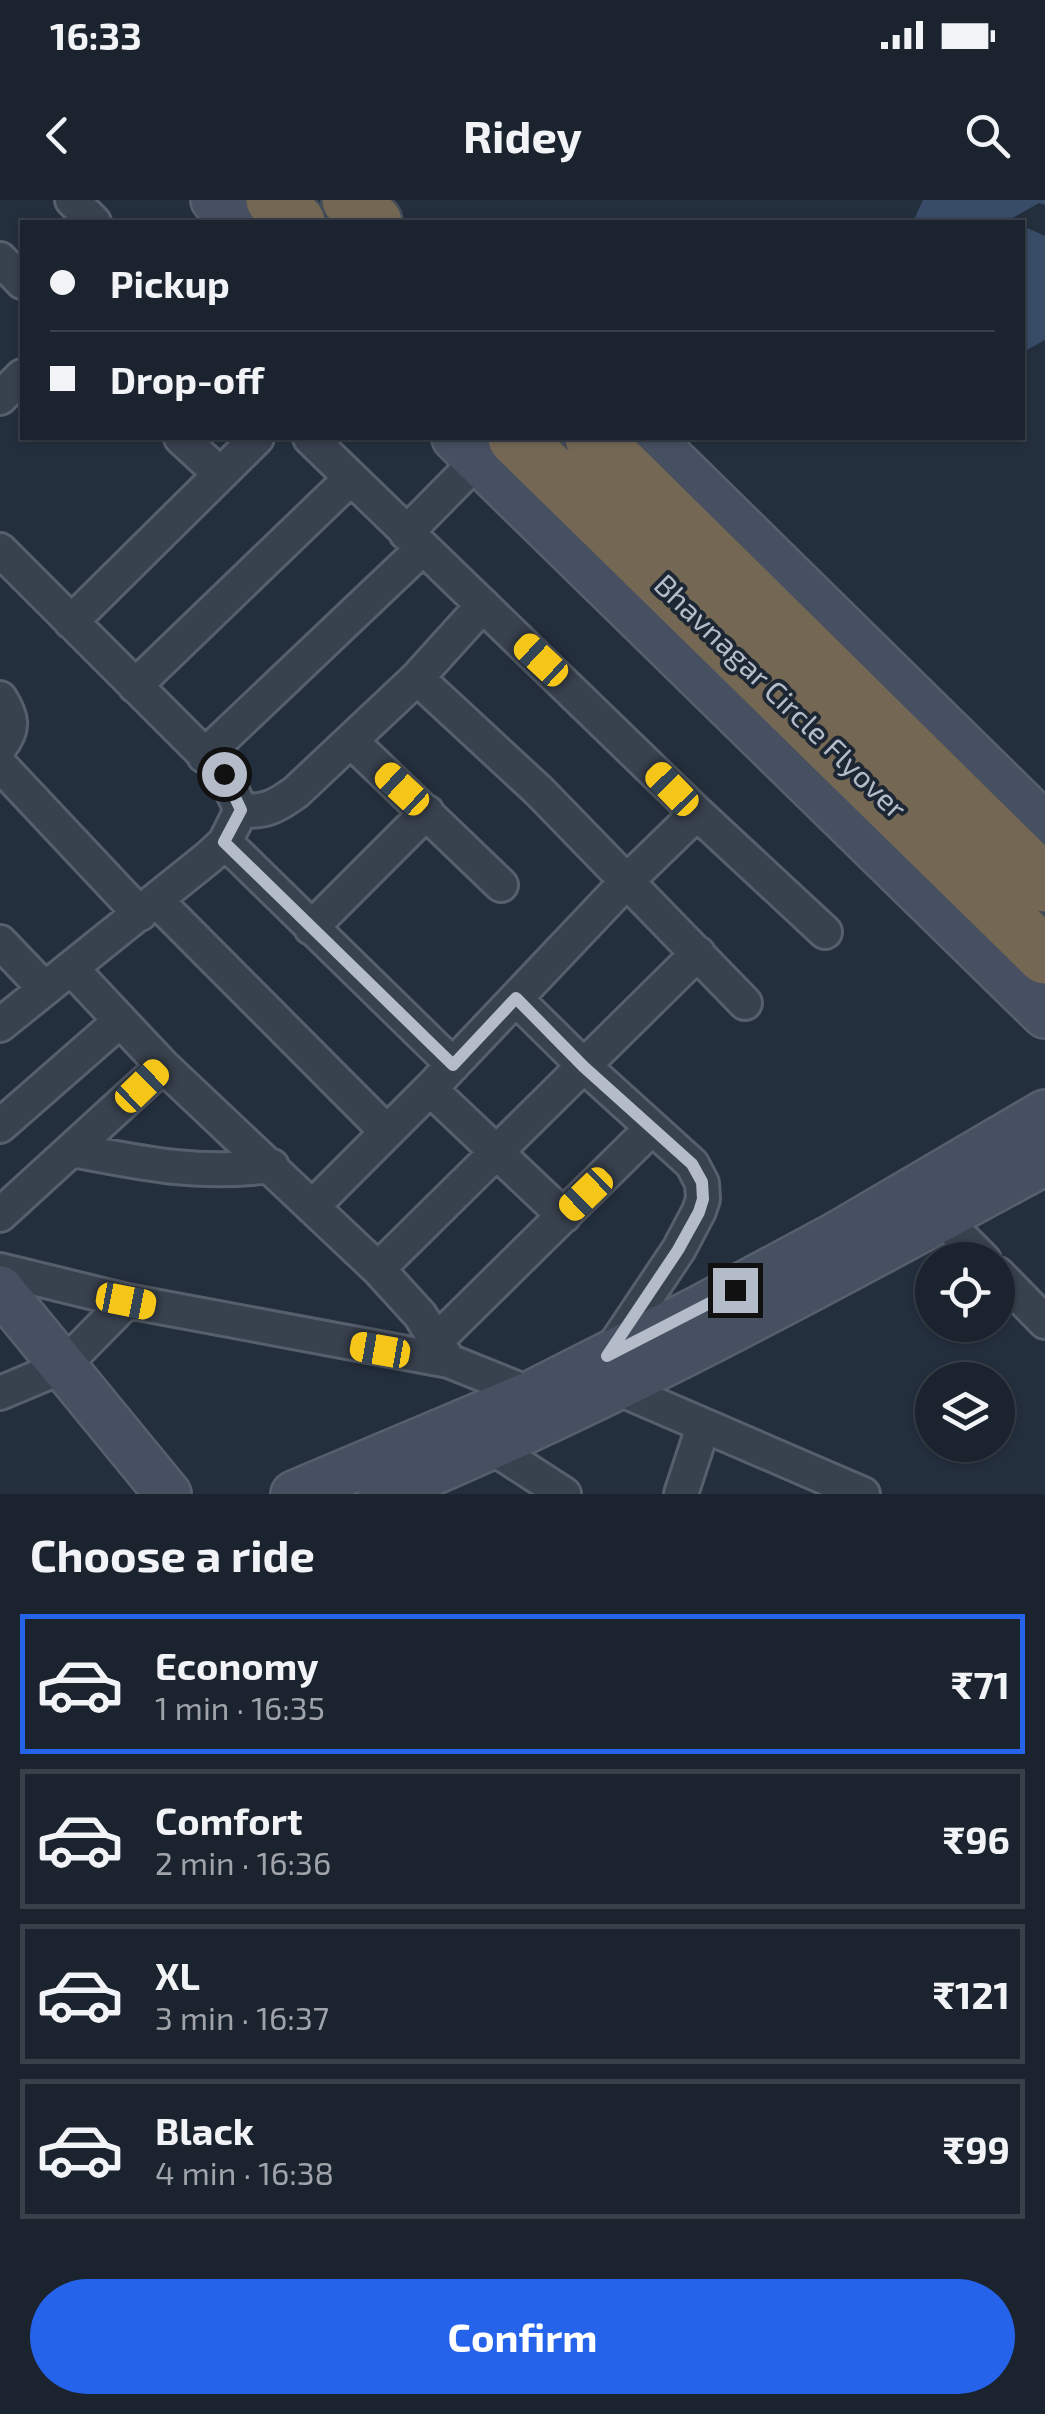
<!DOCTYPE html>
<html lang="en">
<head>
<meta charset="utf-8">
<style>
  body { margin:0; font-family:"Exo 2",sans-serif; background:#242b36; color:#f1f3f6; height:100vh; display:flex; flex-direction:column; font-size:38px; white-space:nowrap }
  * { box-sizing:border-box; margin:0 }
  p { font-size:32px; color:#a0a4aa }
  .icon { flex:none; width:55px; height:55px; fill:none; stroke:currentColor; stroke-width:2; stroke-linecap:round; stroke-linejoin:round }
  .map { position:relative; height:1294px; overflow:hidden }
  .side { display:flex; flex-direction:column; background:#1b232e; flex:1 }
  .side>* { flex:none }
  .hud { position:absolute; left:20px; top:20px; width:1005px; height:220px; border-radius:0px; box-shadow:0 2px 8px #0004,0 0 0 2px #39404a; display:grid; align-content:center; height:220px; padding:0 30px; background:#1b232e }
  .fabs { position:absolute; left:915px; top:1042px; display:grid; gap:20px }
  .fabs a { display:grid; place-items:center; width:100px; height:100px; border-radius:50%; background:#1b232e; box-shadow:0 2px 8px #0004,0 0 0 2px #39404a; font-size:50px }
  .end { position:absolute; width:45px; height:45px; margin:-22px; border:12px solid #b4bcc9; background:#111; box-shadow:0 0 0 5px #111 }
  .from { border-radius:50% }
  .car { position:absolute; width:30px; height:60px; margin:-30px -15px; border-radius:12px; box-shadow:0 0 8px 2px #0007; background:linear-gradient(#f5c518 24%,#345 0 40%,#f5c518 0 76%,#345 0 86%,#f5c518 0) }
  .hud b { display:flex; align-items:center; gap:35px; height:95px; font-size:38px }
  .hud b+b { border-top:2px solid #39404a }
  .hud i { width:25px; height:25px; background:#f1f3f6 }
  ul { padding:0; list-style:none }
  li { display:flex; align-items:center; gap:30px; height:140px; margin:0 20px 15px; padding:0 10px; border:5px solid #39404a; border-radius:0px }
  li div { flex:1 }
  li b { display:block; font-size:38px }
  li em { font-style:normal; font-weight:700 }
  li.current { border-color:#2563eb }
  li>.icon { width:90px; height:90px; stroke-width:1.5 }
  h2 { padding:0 30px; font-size:45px; line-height:120px }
  .button { display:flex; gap:20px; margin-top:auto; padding:20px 30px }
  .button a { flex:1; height:115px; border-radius:60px; background:#2563eb; color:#fff; font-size:40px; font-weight:700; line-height:115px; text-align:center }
  .status { display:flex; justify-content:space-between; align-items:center; height:70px; padding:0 50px; background:#1b232e; direction:ltr }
  .status svg { height:28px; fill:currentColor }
  header { display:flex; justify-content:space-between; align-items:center; height:130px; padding:0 30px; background:#1b232e; font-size:45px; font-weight:700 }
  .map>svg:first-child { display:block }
  .water { fill:#394c67 }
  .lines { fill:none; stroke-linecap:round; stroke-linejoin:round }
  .street-casing { stroke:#565f6c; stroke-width:38 }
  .secondary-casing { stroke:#565f6c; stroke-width:50 }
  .highway-casing { stroke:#434c59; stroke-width:60 }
  .street { stroke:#38414e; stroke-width:32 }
  .secondary { stroke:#465061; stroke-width:45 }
  .highway { stroke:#746855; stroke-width:55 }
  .route { stroke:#b4bcc9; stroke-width:12 }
  .labels { text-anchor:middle; stroke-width:8; stroke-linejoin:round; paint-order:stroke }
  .street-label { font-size:30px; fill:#b4bcc9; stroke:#1d2633 }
</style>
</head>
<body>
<div class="status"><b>16:33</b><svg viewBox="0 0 49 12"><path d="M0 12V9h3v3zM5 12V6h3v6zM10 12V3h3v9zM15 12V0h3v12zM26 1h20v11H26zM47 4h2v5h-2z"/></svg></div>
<header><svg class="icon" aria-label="back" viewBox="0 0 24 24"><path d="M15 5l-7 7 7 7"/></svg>Ridey<svg class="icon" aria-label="search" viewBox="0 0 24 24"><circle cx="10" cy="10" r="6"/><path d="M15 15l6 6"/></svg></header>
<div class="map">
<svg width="1045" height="1294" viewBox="0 0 1045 1294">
  <rect width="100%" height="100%" fill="#242f3e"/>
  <!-- water -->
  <path class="water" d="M923,0H1045V5L1039,3L1009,20L1013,22H913Z
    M1023,26L1045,36V140L1023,152Z"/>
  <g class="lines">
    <!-- street casing -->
    <g class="street-casing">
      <path id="street" d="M72,0L94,22
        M0,59L22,82
        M0,198L22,176
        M181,238L219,273
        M310,238L697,613L825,732
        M406,333L478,260
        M0,350L224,574L241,610L225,642L209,657L0,825
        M71,422L257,238
        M417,478L539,591L745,803
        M135,486L351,278
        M0,498C12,517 15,528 0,547
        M352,542L501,685
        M204,556L422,349
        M0,565L140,714
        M241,610C264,613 277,606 296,592L417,478L483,405
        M225,642L453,865
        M157,701L386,931
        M311,728L427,612
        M0,742L45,789
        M71,768L163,866L378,1069L420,1115L449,1161
        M516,799L585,867L692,964L702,983L703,999L699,1011L679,1049L612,1149
        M430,889L564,1016
        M0,926L120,821
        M73,950C147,964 196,975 272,966
        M312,1007L430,889L627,681L697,613
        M0,1015L163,866
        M942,1018L984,1060
        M378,1069L698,753
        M0,1070L127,1101L449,1161L531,1194
        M998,1074L1045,1122
        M438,1139L652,928
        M615,1187L863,1294
        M0,1193L62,1167L127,1101
        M493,1248L564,1294
        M681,1294L703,1227"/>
    </g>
    <!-- secondary casing -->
    <g class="secondary-casing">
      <path id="secondary" d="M214,0L235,22
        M455,238L1045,815
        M650,238L1045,626
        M0,1089L168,1294
        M294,1294L531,1194L701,1108L837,1035L1045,913
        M381,1294C610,1199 828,1080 1045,962"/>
    </g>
    <!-- highway casing -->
    <g class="highway-casing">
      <path id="highway" d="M274,0L297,22
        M350,0L374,22
        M516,238L1045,756
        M593,238L1045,684"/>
    </g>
    <!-- street -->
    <use href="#street" class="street"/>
    <!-- secondary -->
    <use href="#secondary" class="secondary"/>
    <!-- highway -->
    <use href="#highway" class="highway"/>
  </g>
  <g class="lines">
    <!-- route -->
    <path class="route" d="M224,574L241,610L224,642L453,865L516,798L584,867L692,964L702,982L703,999L699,1012L678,1050L607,1156L735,1090"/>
  </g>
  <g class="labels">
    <!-- street labels -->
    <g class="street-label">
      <text transform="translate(780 497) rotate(44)" y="10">Bhavnagar Circle Flyover</text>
    </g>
  </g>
</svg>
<div class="fabs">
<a><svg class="icon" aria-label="locate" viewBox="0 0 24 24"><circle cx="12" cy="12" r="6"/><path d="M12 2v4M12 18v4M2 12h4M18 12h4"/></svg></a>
<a><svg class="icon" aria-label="layers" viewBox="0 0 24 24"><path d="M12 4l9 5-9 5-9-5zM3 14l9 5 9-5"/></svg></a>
</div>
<i class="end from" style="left:224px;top:574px"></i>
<i class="end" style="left:735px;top:1090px"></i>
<i class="car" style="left:541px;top:460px;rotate:313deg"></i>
<i class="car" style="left:402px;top:589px;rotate:313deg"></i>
<i class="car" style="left:672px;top:589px;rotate:316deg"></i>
<i class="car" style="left:142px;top:886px;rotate:46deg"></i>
<i class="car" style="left:586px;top:994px;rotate:226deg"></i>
<i class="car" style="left:126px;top:1101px;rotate:101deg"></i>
<i class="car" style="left:380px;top:1150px;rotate:280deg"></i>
<div class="hud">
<b><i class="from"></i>Pickup</b>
<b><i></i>Drop-off</b>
</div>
</div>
<section class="side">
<h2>Choose a ride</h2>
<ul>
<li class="current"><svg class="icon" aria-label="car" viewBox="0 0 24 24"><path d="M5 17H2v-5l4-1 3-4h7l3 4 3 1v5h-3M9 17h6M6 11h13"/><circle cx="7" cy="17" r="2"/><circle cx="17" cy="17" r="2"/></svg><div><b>Economy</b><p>1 min · 16:35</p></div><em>₹71</em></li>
<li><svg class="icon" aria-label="car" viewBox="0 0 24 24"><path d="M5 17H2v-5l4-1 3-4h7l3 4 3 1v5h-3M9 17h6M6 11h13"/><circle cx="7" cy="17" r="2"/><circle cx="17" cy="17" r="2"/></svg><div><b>Comfort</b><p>2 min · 16:36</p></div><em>₹96</em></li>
<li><svg class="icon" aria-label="car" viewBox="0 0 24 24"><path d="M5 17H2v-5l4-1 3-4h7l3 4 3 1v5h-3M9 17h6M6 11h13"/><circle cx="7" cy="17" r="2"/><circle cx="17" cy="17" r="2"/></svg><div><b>XL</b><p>3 min · 16:37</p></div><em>₹121</em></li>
<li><svg class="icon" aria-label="car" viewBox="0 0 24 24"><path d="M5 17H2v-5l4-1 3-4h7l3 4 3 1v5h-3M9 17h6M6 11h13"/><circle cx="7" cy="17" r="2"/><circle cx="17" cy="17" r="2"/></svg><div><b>Black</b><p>4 min · 16:38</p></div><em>₹99</em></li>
</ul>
<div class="button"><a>Confirm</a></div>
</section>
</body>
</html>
